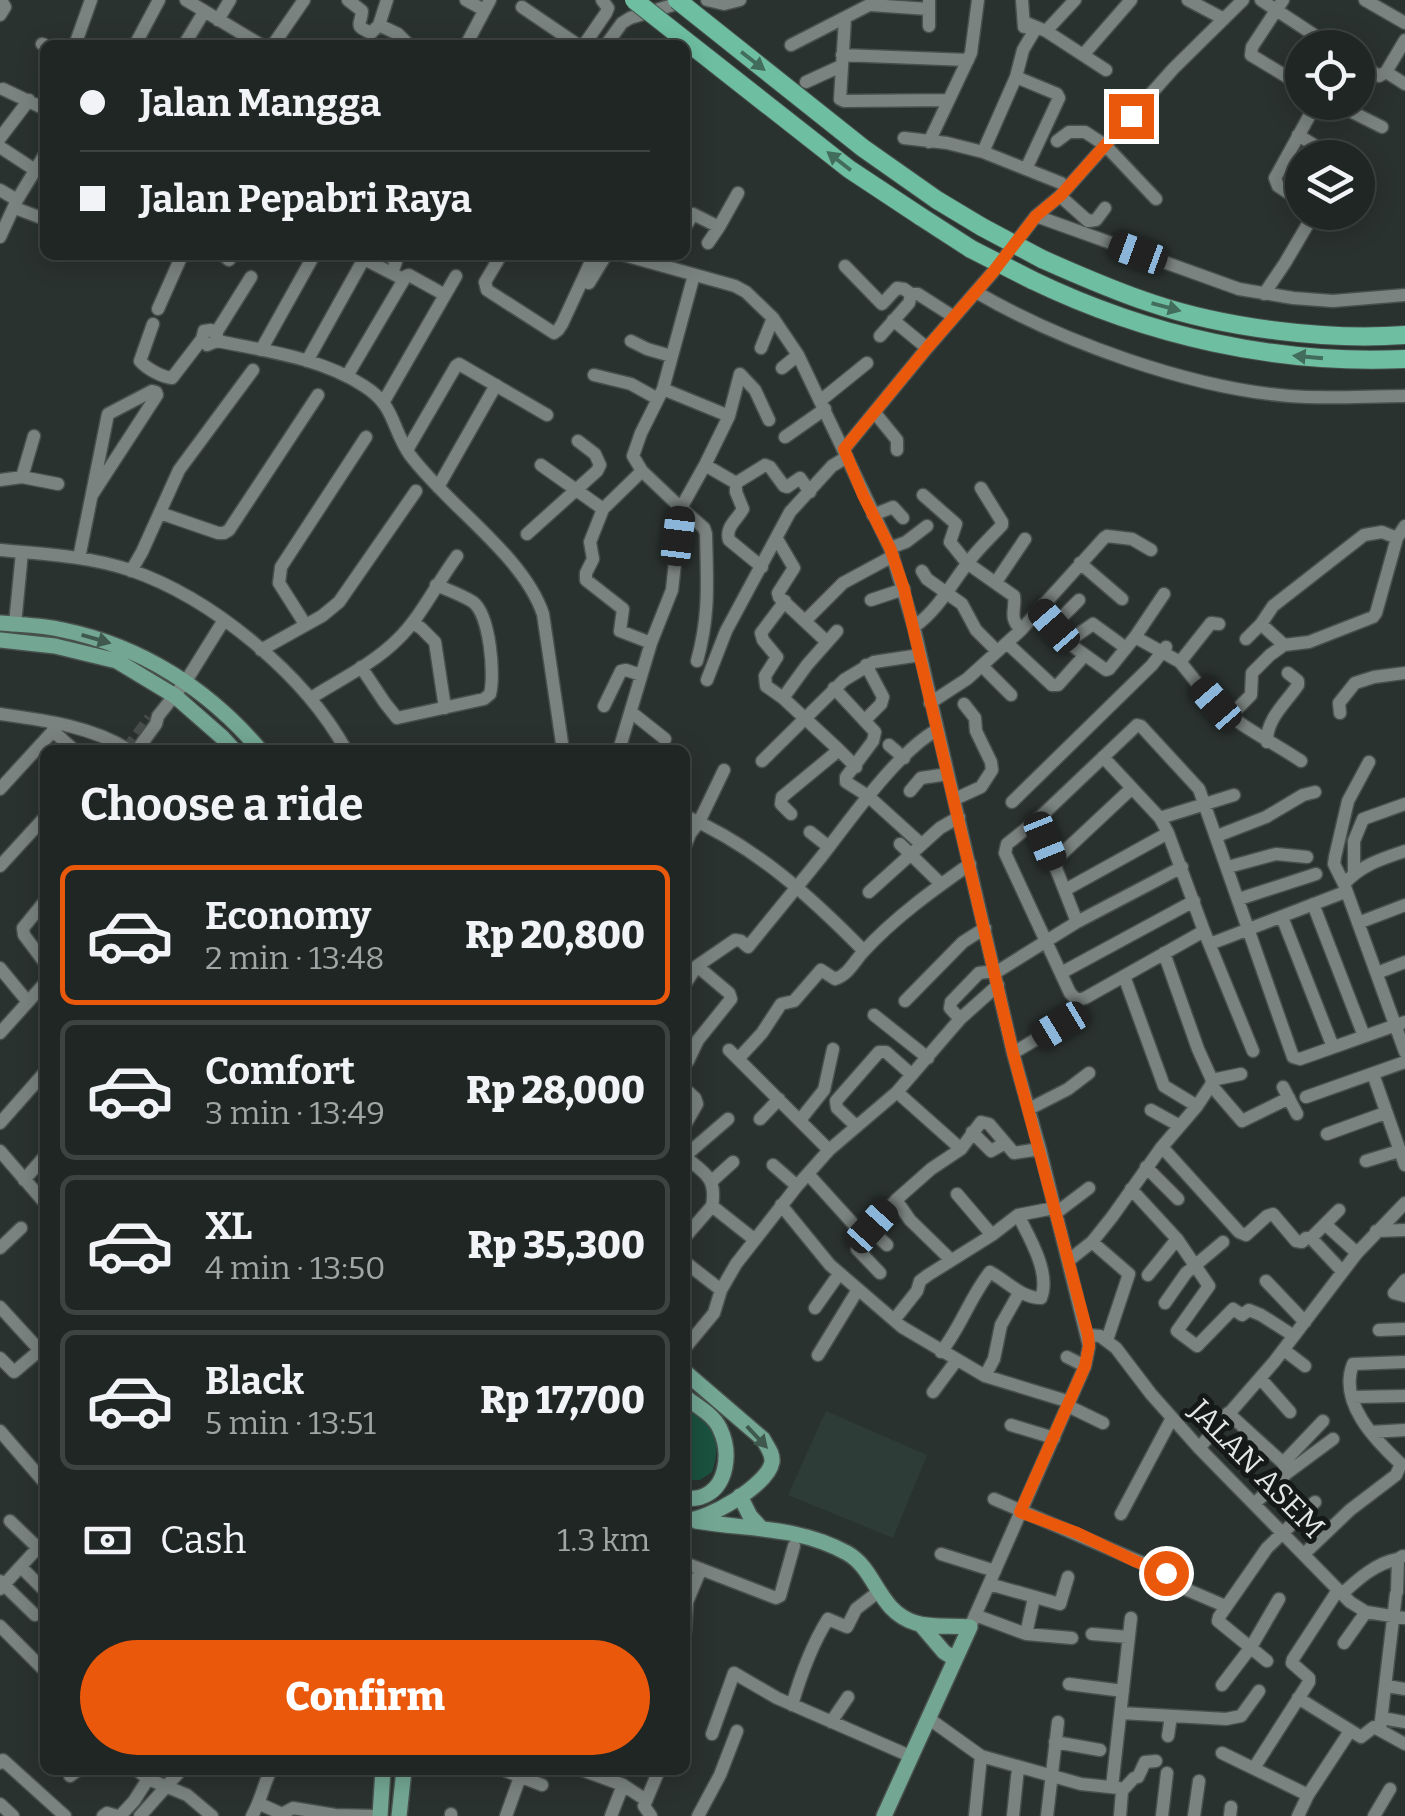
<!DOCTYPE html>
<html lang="en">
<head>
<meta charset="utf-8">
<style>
  body { margin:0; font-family:Bitter,serif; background:#2d3230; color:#f1f3f6; height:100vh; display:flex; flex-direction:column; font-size:38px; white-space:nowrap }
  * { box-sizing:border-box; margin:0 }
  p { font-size:32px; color:#a2a5a6 }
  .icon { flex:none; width:55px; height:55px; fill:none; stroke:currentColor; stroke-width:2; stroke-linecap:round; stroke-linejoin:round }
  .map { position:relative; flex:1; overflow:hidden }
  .panel { position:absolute; left:40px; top:745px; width:650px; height:1030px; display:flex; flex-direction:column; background:#202623; border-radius:15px; box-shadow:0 5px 25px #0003,0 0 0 2px #3d4341 }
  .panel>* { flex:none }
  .top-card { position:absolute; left:40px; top:40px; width:650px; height:220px; border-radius:15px; box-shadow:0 5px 25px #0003,0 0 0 2px #3d4341; display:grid; align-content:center; height:220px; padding:0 40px; background:#202623 }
  .fabs { position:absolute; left:1285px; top:30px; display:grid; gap:20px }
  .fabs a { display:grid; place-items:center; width:90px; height:90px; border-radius:50%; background:#202623; box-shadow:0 5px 25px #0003,0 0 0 2px #3d4341; font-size:50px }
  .end { position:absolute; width:45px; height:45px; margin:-22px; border:12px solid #ea580c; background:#fff; box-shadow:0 0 0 5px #fff }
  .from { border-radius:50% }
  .car { position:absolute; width:30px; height:60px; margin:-30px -15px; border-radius:12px; box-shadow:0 0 8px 2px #0007; background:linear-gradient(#222 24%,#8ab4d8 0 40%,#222 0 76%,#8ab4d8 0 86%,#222 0) }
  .top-card b { display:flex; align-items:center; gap:35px; height:95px; font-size:38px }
  .top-card b+b { border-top:2px solid #3d4341 }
  .top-card i { width:25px; height:25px; background:#f1f3f6 }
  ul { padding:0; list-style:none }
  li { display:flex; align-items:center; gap:30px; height:140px; margin:0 20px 15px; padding:0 20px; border:5px solid #3d4341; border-radius:15px }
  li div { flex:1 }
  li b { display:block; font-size:38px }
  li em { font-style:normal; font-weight:800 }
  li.on { border-color:#ea580c }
  li>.icon { width:90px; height:90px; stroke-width:1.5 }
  h2 { padding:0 40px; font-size:45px; line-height:120px }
  .pay { display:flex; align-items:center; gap:25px; height:110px; padding:0 40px; font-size:38px }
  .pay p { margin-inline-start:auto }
  .primary-button { display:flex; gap:20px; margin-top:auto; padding:20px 40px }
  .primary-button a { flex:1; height:115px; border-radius:60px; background:#ea580c; color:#fff; font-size:40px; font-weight:800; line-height:115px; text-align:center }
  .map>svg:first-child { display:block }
  .built { fill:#2d3c36 }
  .green { fill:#1a513f }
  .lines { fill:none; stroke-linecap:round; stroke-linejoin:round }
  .minor-tunnel { stroke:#464d4a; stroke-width:12; stroke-dasharray:12 6; stroke-linecap:butt }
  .minor-casing { stroke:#48504d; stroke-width:15 }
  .major-casing { stroke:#48504d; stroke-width:18 }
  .highway-casing { stroke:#48504d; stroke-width:20 }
  .minor { stroke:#7a837f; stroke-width:12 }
  .major { stroke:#73a794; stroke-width:15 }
  .highway { stroke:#6ebfa2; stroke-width:18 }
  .highway-bridge-casing { stroke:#48504d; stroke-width:20; stroke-linecap:butt }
  .highway-bridge { stroke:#6ebfa2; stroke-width:18 }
  .oneway { fill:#426c5c }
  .oneway2 { fill:#3f594f }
  .route { stroke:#ea580c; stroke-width:12 }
  .labels { text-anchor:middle; stroke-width:10; stroke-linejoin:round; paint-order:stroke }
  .street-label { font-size:30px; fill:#e3e8e6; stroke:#151917 }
</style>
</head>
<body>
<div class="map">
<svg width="1405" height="1816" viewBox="0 0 1405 1816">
  <rect width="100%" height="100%" fill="#2a322f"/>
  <!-- built -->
  <path class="built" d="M826,1411L927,1455L893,1538L788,1495Z"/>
  <!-- green -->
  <path class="green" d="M685,1405C713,1425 723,1437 712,1472L700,1480H685Z"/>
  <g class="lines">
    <!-- minor-tunnel -->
    <path class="minor-tunnel" d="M127,749L150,718"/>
    <!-- minor casing -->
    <g class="minor-casing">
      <path id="minor" d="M186,0L261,45
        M348,0L362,11C361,26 353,25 371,33L379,25
        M387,0L379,25L398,34L409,45
        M466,0L484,10
        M707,0L724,4L740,0
        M1022,0L1024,27
        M1188,0L1224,19
        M1261,0L1334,48
        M1283,0L1252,47L1251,55L1302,86
        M1365,0L1405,23
        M871,5L928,9
        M522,7L578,45
        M0,15L5,7L1,0
        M845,19L840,99L844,101L949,100
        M218,20L230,0
        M1024,22L1046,31L1106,70
        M929,26V0
        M1046,31L1075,0
        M42,44L45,45
        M75,45L91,0
        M135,45L159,0
        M184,45L204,12
        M273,45L304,0
        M466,45L490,0
        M584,45L606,13L608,8L602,0
        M606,45L622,23L630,18L686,1
        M791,45L879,0
        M842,55L968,60
        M1083,55L1131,0
        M1358,63L1379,76L1386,72L1405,40
        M1386,72L1405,84
        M1016,77L1057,94L1059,98L1026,169
        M806,82L841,66
        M3,89L45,109
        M1332,102L1382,127
        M1298,135L1335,158
        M0,138L29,100
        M904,138L947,143L983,152L1061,183
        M1057,141L1069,132H1085L1105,145L1156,199
        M929,142L971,53L978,0
        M0,147L35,170
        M983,152L1016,77L1023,50L1036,28
        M1358,171L1366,176
        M0,190L17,200
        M1060,196L1088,221L1096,220L1105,208
        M1302,202L1278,186L1275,178L1317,102
        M15,208L39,217
        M1036,216L1239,289L1293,298L1333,301L1405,295
        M685,227L693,214L719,227L738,193
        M0,237L17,200L45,154
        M708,243L719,227
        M223,255L229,260L230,255
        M389,255L396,262L392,273
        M501,255L485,282L487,290L554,333L558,330L562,324L594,255
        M624,255L735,286L746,292L773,318L798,355L890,548L914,627L1013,1053L1040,1149L1089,1346L1085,1366L970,1627
        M364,259L403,279
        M845,266L882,304L897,288L904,289L911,294L909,303L880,336
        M589,283L606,255
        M976,292C1062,342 1190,388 1289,396C1327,399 1367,396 1405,396
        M911,294H918L954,317
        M1264,294L1285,263L1315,212
        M158,309L182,255
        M893,320L927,348
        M153,324L140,361C147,369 162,377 172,378L202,339L204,331L211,330L217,335V341L207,345L202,339
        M216,333L251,277
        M217,341C266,351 321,358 364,386C396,406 391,428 410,455C448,506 523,555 543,614L563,750
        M631,341L647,349L671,356
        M761,348L773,318
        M261,350L314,255
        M307,361L366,255
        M782,368L798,355
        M594,375L631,384L658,399
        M347,376L406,276L409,275L445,295
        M663,389L729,416L705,465L681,508L704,528L706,534C707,582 710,614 697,661
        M384,401L456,276
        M820,401L867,363
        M875,413L897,440V450
        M729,416L740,374L755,390L769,420
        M785,437L825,409
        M844,449L927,348L993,272L1036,216L1060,196L1173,69L1243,0
        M407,450L456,366L459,364L547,415
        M541,465L603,509
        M705,465L736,483V492L743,509C737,520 725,527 729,540L762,567
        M642,471L603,509L590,542L593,559L586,573V580L623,609L620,631L651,643
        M22,477L34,436
        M0,480L22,477L58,484
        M736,483L765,465L770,467L784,486L787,487L800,478L810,492
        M438,487L496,385
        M923,495L956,524L950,542L967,563L1014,596C1016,612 1008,616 1021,630
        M160,513L218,533H224L229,530L318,395
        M873,515L893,507L903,518
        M527,534L597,471L600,465L595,454L578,441
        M777,539L794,568L778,593L779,597L827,642
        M890,548L906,542L927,526
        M0,550C43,554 88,556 130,570C212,598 304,674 346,750
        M79,558L108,414L152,391L156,392L157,395L92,495
        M1080,563L1122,599
        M131,571L142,552L179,470L253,370
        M922,571L927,579L962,604L976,630L997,651
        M996,582L1025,539
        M871,600L904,589
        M785,601L761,633L763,640L777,657L765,676L766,686L783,698L839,750
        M1039,609L1067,642L1106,670L1109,669L1135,637L1164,594
        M805,621L843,583L893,556
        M412,623L421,628L435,642L445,708
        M15,624L22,552
        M305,624L279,583L281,567L366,437
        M1219,624L1211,623L1180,662C1192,676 1203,692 1216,704C1242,728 1273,742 1301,761
        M1261,624L1284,645
        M1054,625L1079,600
        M914,627C939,609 951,584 970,560C979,548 991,537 1002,525V522L981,488
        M1135,637L1180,662
        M1246,639L1261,624L1273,606L1364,535L1382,532L1397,538
        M1067,642L1093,624L1126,648
        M1007,643L1052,685H1058L1084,656
        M261,650L322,616L339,602L416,491
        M982,666L1011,695
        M361,667L385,703L397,718L484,699L490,694C495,675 490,615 473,602C462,595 448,590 436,585
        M707,680L726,631L790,512L832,466L847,457
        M834,688L875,732L873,741L846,777V782L868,796L921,844
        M311,698C339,680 373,664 397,640C421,617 437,583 457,556
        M783,698L807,665L837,631
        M930,703L967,679L1021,630L1104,538L1107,536L1132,539L1151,550
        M604,706L621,671L626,670L641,675
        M631,712L665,739
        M1340,713L1339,703L1355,683L1374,677L1405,673
        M0,714C43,720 91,726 129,750
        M1231,715L1251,695L1252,673L1270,655L1284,645L1309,642L1373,617L1376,613L1397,538L1405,526
        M865,720L881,704L883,697L866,665
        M53,727V731L74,750
        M1267,742C1266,719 1286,703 1298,685V681L1288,673
        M889,745L904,758
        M137,750L156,724L158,716L186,681L224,620
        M619,750L651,643L672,590L681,508L642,471L633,456L641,433L663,389L694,275
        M1103,757L1160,818L1168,833L1204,931L1253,1051
        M762,761L844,680L874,662L920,655
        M0,789L53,731
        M910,791L921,778L948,774
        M955,799L981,787L992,770L991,762L976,731L975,718L964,704
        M1012,802L1152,665L1166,647
        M791,814L781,804L782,797L839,750L856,767
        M685,816C755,846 811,897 864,951
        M1160,818L1234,795
        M1037,820L1077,922
        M810,832L829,847
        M1217,836L1266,817L1303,795L1315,792
        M900,844L941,884
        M685,846L690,834L699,822L724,770
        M1405,851C1381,859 1361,865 1344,884L1405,1052
        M1053,862L1132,788
        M0,866L45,817
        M1228,867L1276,854L1307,857
        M1354,873V841L1363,819L1405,804
        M1344,884L1334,864L1335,857L1348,801L1369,762
        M1065,890L1168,833
        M869,892L940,828L959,817
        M1239,899L1316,874
        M45,901L23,928L24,935L45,963
        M1313,904L1364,1036
        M1282,917L1333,1047
        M1358,923L1405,905
        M1204,931L1085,998L1077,1000L1070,993L1005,853L1007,844L1037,820L1137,725L1141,726L1199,789L1293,1057L1300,1059L1405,1022
        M1210,944L1345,892
        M0,968L28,1002
        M995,973L1077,922L1182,867
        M1061,973L1194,901
        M1377,973L1405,962
        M1124,976L1164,1086L1197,1106
        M685,984L697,966L735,940L741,941L748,947C773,916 798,886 822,856C849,821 899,750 937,730
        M905,1001L963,942L985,928
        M874,1015L928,1058
        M960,1019L950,1008L951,1002L979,973L995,971
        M0,1033L45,983
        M729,1050L829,1150
        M1013,1053L1060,1025
        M738,1059L762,1033L781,1004L794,1001L821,970L835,979C848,975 854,962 863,952C894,918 933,890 970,864
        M688,1061L698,1040L731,999L729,993L697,966
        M1373,1074L1405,1165
        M1212,1080L1241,1074
        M1211,1085L1242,1121L1289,1098
        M1283,1087L1297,1114
        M685,1089L695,1098L697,1104L685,1125
        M897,1092L961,1149
        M1306,1097L1405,1062
        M1029,1109L1068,1089L1089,1073
        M1151,1110L1180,1126
        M760,1119L779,1099
        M800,1120L824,1090L833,1049
        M0,1123L45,1072
        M855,1125L837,1108L836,1101L879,1052H886L912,1075
        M972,1132L991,1151L1005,1143
        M1327,1134L1385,1113
        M1162,1147L1239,1232L1246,1235L1267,1216L1273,1214L1296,1241L1302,1242L1306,1238H1311L1342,1271
        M0,1151L45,1203
        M685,1156L728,1119
        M685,1157C705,1173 717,1178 712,1206L755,1240
        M1366,1161L1399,1151
        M773,1165L797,1186
        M1146,1167L1178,1199
        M808,1174L866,1238
        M24,1180L45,1156
        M712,1181L733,1162
        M1131,1189L1177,1239L1209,1286L1177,1331L1197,1346L1233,1309L1242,1315L1249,1310L1261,1315L1294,1336
        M957,1194L992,1235
        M896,1200L910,1220L951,1260
        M781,1205L830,1265L902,1327L985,1376L1070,1402
        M1056,1213L1089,1188
        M1326,1225L1357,1253
        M1376,1231L1405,1230
        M873,1232L887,1245
        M685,1237L712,1206
        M1311,1238L1339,1210
        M1092,1242L1129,1274L1107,1340
        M0,1248L21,1228
        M1068,1261L1092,1242L1112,1217L1161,1148L1197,1106L1211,1085L1212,1080L1198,1049L1164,953
        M685,1262L721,1290
        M880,1273L857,1249L876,1229L872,1226L896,1200L931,1169L961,1149L981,1122L989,1124L1014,1153L1040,1149
        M1148,1275L1177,1239
        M1405,1280L1394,1293L1405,1296
        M1266,1281L1305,1322
        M1165,1303L1186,1273L1223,1242
        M0,1307L45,1356
        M815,1308L839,1274
        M894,1320L917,1291L920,1281L928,1275L992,1235L1018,1215L1054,1208
        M1379,1330L1405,1329
        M1088,1335L1100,1336L1116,1348L1151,1394L1199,1448L1350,1602L1366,1612L1405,1618
        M685,1348L714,1313L721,1290L736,1264L797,1186L829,1150L897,1092L960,1019L998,985
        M1284,1350L1305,1366
        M941,1352C961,1327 970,1297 990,1272C1007,1281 1021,1298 1041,1298C1051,1273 1029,1237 1018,1215
        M818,1355L857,1291
        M1067,1357L1085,1366
        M0,1358L14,1372L40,1350
        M985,1376L994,1359L1001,1325L1019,1293
        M1260,1378L1290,1412
        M933,1392L956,1361
        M1352,1397L1405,1396
        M1068,1406L1103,1423
        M1228,1413L1283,1463L1323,1421
        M1011,1425L1054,1438
        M0,1431L45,1483
        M1371,1432L1405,1430
        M1199,1448L1274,1362L1357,1253L1405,1203
        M1401,1464C1375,1440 1338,1402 1353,1364L1405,1362
        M1287,1473L1333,1439
        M994,1499L1166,1573L1162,1579L1225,1606
        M1254,1504L1287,1473L1284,1466
        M1121,1514L1172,1418
        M10,1521L38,1548
        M1305,1553L1350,1510L1396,1475L1401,1464
        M941,1554L995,1571
        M685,1563L776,1598L780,1596L794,1546
        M21,1567L45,1591
        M0,1581L35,1615
        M989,1584L1060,1604L1068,1577
        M0,1589L45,1540
        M1397,1592L1398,1559L1403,1556
        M1342,1594C1358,1579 1376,1563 1398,1559
        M975,1615L1026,1634L1072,1638
        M0,1626L45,1671
        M685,1632L687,1602L701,1569
        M1026,1634L1034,1598
        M1092,1634L1128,1637
        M1344,1643L1366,1612
        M1267,1661L1218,1621L1219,1617L1267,1548L1315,1502
        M1069,1684L1123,1691
        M1222,1685L1251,1647L1279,1599
        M1387,1686L1405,1689
        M1298,1698L1361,1737L1374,1727L1405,1744
        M792,1705C801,1674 811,1646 828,1619L847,1627L856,1609L878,1592
        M1121,1713L1226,1719L1241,1716L1259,1691
        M928,1718L981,1756L1081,1784L1119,1788L1122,1791L1120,1816
        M1382,1718L1405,1722
        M831,1722L848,1697
        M1380,1729L1396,1594
        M712,1734L734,1673L777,1698L910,1756
        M1168,1736L1171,1716
        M1055,1742L1100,1750
        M1222,1753L1308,1795
        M0,1763L3,1760L65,1816
        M1254,1768L1309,1682V1678L1292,1663L1293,1659L1338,1590
        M137,1770L148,1779L187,1795L212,1816
        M582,1770L623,1785L646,1800
        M506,1771L542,1785
        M70,1776L78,1770
        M1112,1787L1131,1618
        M1122,1791L1134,1778L1138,1777L1145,1762L1156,1761
        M0,1804L13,1816
        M260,1804L282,1814L293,1808L335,1815L375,1816
        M451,1814V1816
        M103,1816L107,1813L117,1816
        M120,1816L134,1801L148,1779
        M140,1816L181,1770
        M252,1816C261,1801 263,1785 271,1770
        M506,1816L520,1777
        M611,1816L623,1785
        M651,1816L644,1806L659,1770
        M698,1816L720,1775L737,1731
        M975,1816L981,1756
        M1013,1816L1018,1768
        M1047,1816L1058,1722
        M1162,1816L1167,1773
        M1194,1816L1199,1781
        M1230,1816L1231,1807
        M1298,1816L1308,1795L1350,1731
        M1374,1816L1390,1789"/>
    </g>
    <!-- major casing -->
    <g class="major-casing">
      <path id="major" d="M0,623C21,625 42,625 63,630C141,646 208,689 260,750
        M0,640L55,646L117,661L175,696L223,738L234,750
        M685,1372L763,1439C767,1447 773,1453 772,1462C768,1485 707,1521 685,1520
        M685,1397C697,1406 714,1415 720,1429C731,1452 728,1488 701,1497C696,1499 690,1498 685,1499
        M740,1496L750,1516L760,1527
        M696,1521C749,1530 798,1526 847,1553C877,1570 877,1611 916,1623C932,1628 952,1625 970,1627L884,1816
        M921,1625L944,1652L955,1659
        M380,1816L383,1770
        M399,1816L404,1770"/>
    </g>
    <!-- highway casing -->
    <g class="highway-casing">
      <path id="highway" d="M937,200L982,227
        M920,216L971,249
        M1042,259C1078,275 1114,291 1151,303C1224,328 1328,341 1405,335
        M1032,280C1148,336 1277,365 1405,359"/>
    </g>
    <!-- minor -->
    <use href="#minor" class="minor"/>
    <!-- major -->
    <use href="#major" class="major"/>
    <!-- highway -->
    <use href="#highway" class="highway"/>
    <!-- highway-bridge casing -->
    <g class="highway-bridge-casing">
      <path id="highway-bridge" d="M634,0L849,169L920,216
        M677,0L863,148L937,200
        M982,227L1042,259
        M971,249L1032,280"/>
    </g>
    <!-- highway-bridge -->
    <use href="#highway-bridge" class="highway-bridge"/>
  </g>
  <!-- one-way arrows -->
  <defs><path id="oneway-solid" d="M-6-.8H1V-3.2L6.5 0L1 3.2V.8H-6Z" transform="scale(2.5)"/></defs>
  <g class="oneway">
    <use href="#oneway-solid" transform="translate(753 61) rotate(38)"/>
    <use href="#oneway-solid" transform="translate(839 161) rotate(-142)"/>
    <use href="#oneway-solid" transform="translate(1166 307) rotate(15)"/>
    <use href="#oneway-solid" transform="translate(1308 357) rotate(-175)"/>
  </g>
  <g class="oneway2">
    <use href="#oneway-solid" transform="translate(96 639) rotate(16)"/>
    <use href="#oneway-solid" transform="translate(757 1437) rotate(47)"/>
  </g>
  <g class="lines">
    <!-- route -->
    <path class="route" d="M1131,116L1060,196L1036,216L993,272L927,348L844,449L863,495L890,548L904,589L1013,1053L1088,1335L1089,1346L1085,1366L1020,1512L1077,1533L1137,1562L1166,1573"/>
  </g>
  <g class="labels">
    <!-- street labels -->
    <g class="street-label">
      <text transform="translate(1257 1469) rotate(46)" y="10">JALAN ASEM</text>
    </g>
  </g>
</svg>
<div class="fabs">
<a><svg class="icon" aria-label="locate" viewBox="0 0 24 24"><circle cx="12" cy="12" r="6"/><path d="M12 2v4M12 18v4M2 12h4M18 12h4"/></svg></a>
<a><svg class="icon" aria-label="layers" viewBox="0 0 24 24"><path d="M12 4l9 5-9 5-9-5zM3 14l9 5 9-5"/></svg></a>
</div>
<i class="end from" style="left:1166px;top:1573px"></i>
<i class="end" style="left:1131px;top:116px"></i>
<i class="car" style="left:1138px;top:253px;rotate:290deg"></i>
<i class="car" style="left:678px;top:536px;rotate:7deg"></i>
<i class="car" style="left:1054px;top:626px;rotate:319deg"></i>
<i class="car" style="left:1216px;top:704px;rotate:319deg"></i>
<i class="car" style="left:1045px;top:841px;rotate:158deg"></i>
<i class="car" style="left:1060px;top:1025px;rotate:239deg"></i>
<i class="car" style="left:872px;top:1226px;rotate:42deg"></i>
<div class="top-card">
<b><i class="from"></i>Jalan Mangga</b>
<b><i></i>Jalan Pepabri Raya</b>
</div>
<section class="panel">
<h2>Choose a ride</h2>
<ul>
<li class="on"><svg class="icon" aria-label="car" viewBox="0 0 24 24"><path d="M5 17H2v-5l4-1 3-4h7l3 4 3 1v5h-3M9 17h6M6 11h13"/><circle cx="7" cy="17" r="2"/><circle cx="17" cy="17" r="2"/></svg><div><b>Economy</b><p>2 min · 13:48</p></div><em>Rp 20,800</em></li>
<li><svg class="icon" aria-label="car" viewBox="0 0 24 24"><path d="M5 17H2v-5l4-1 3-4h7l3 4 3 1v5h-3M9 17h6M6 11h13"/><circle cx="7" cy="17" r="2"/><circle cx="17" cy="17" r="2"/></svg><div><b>Comfort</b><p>3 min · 13:49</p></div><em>Rp 28,000</em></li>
<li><svg class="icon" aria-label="car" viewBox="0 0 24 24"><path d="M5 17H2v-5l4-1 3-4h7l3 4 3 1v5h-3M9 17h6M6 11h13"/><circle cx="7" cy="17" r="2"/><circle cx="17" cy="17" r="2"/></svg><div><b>XL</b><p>4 min · 13:50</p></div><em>Rp 35,300</em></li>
<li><svg class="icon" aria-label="car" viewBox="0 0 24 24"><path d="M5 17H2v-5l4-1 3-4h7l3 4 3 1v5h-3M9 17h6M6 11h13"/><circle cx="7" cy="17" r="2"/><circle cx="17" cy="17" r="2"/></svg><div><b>Black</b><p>5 min · 13:51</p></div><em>Rp 17,700</em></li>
</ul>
<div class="pay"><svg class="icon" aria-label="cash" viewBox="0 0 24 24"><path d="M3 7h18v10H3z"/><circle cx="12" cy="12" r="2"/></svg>Cash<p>1.3 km</p></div>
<div class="primary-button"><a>Confirm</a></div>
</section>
</div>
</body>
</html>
